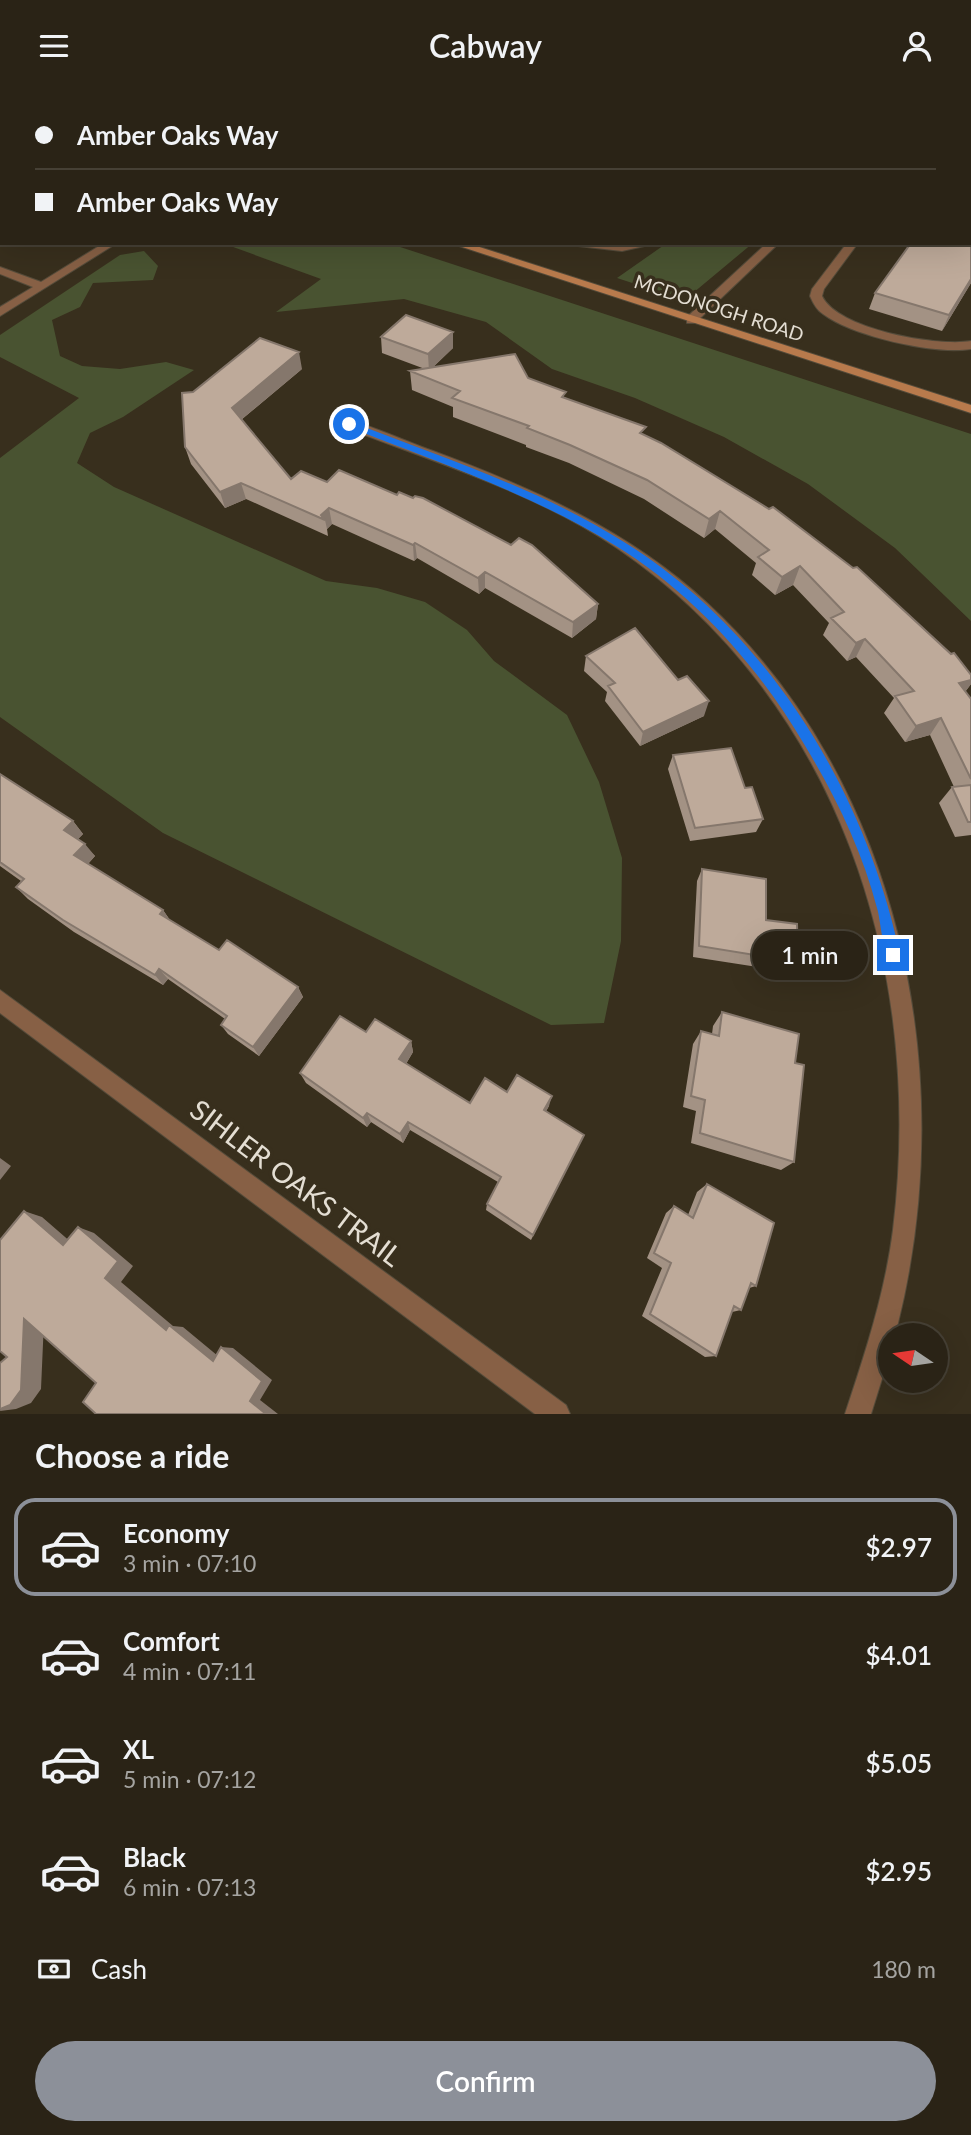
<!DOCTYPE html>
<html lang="en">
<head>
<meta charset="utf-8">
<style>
  body { margin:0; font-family:Lato,sans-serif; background:#322b1f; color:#f1f3f6; height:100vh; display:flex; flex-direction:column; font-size:26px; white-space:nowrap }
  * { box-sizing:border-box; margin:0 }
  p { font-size:23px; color:#a5a4a1 }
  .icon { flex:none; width:38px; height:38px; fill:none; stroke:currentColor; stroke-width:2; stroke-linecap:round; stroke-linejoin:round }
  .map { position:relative; height:1323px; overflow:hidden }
  .sheet { display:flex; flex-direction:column; background:#2a2316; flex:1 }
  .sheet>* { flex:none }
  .banner { position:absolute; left:0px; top:0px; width:971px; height:154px; box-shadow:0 7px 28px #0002,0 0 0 2px #464035; display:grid; align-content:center; height:154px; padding:0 35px; background:#2a2316 }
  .needle { width:46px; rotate:283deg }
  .buttons { position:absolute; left:878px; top:1232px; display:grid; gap:14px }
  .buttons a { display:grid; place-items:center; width:70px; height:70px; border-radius:50%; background:#2a2316; box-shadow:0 7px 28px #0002,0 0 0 2px #464035; font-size:35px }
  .end { position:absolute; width:32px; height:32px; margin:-16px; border:9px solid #1a73e8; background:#fff; box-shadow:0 0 0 4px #fff }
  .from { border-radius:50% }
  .bubble { position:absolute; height:49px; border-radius:24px; background:#2a2316; box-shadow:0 7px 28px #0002,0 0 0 2px #464035; font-size:23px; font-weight:600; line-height:49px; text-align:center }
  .banner b { display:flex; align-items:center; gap:24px; height:66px; font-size:26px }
  .banner b+b { border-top:2px solid #464035 }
  .banner i { width:18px; height:18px; background:#f1f3f6 }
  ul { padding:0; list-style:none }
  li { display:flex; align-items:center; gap:21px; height:98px; margin:0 14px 10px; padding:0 21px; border:4px solid transparent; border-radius:21px }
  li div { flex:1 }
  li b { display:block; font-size:26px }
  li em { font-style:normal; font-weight:600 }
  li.on { border-color:#8c9099 }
  li>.icon { width:63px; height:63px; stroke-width:1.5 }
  h2 { padding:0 35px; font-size:32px; line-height:84px }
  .pay { display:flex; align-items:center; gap:18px; height:77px; padding:0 35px; font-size:26px }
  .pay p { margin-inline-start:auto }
  .cta { display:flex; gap:14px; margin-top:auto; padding:14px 35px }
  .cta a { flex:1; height:80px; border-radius:42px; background:#8c9099; color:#fff; font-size:28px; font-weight:600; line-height:80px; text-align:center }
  header { display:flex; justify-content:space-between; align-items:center; height:91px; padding:0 35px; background:#2a2316; font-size:32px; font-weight:600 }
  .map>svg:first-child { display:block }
  .green { fill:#495331 }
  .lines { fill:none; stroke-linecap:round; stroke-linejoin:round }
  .minor-casing { stroke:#544b3a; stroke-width:2 }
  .secondary-casing { stroke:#544b3a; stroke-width:2 }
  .minor { fill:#876045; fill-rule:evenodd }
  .secondary { fill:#b87a4c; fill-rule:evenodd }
  .wall { fill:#a39284 }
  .shaded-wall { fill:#85776c }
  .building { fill:#beaa9a; stroke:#85776c; stroke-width:2 }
  .route { fill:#1a73e8 }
  .labels { text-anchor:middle; stroke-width:7; stroke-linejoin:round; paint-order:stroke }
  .far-street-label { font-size:19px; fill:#e4ded3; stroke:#382f1d }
  .near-street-label { font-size:28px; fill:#e4ded3; stroke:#382f1d }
</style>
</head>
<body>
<header><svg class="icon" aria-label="menu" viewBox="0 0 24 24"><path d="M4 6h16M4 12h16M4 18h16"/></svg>Cabway<svg class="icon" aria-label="person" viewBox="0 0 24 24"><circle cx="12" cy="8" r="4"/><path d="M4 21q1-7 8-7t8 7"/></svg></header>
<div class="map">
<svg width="971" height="1323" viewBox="0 0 971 1323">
  <rect width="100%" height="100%" fill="#382f1d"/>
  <!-- green -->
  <path class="green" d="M222,152H388L971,343V530L895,457L808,393L724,346L635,307L552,278L486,231L404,208L276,221L321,188Z
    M667,152H753L693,202L672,205L617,187Z
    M144,160L158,175L153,189L93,192L80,216L52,229L60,265L82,275L120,278L166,271L194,279L123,326L90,342L77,372L114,396L326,490L377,497L425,511L467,539L494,570L567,624L599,691L622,767L621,850L604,932L551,934L163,742L0,626V367L79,307L0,266V244L120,164Z"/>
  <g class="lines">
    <!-- minor casing -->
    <g class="minor-casing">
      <path id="minor" d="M200,0H209L199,2Z
        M272,0H281L271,2Z
        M796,0H804V2H796Z
        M892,0H900L901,2H892Z
        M104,152H117L0,225V216L33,196L0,183V176L41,191Z
        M573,152H658L622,160L578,155Z
        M767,152H779L695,232H687V226Z
        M847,152H858L824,198L822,205C837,238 937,256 971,250V258C935,264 852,245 823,223C817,219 813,212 810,205L812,198Z
        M349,329C377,337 405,350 433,360C532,397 628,439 707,512C900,690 960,982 898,1232L895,1244H891V1259L871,1323H845C865,1263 885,1202 893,1139C925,879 840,609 617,457C535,401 436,372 344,336L342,333Z
        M0,899L566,1314L570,1323H535L0,922Z"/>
    </g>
    <!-- secondary casing -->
    <g class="secondary-casing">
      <path id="secondary" d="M0,3L2,4V10L0,9Z
        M450,152H467L971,314V322Z"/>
    </g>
    <!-- minor -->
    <use href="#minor" class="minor"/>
    <!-- secondary -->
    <use href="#secondary" class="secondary"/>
  </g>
  <!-- wall -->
  <path class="wall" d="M971,73V192L942,240L869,218L875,202Z
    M381,246L453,257L432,277L528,287L566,307L645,345L971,584V593L965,601L971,608V744L955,746L939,712L952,696H954L930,644L905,651L884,622L894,607L856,566L847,570L823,544L829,532L793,494L775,504L752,484L756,472L715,438L704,447L644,408L569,372L526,356V354L453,326V316L412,299L410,280L425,278L382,262Z
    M302,278L241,329L291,388L598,513L596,528L572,547L485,497L479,503L417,467L414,470L332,433L327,438L328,445L246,408L225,417L191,373L185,356L193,301Z
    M586,565L678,589L704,625L640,655L605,610L607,601L584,580Z
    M673,664L745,697L763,728L756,741L690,750L668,678Z
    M0,683L73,730L83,743L78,748L95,765L88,773L163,819L170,829L219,859L298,896L303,906L259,965L228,943L221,934L225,928L168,888L163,894L74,841L28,808L16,796L21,790L0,775Z
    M702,778L798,871L790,881L693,866L697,790Z
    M722,921L795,972L794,1071L781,1079L691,1052L696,1020L683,1016L693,953L701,940L712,943L713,935Z
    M366,941L411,950L413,961L406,973L470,1012L507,1001L549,1015L546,1020L580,1052L531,1149L486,1119L487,1113L498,1091L410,1039L403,1052L371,1031L367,1036L306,992L300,982Z
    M707,1093L756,1195L749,1197L741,1219L732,1221L716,1265L705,1266L642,1225L662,1177L647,1167L666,1122L674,1115L688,1124L697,1101Z"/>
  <!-- shaded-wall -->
  <path class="shaded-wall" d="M350,0H364L363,2H348Z
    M971,188V192L942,240L949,224Z
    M453,241V257L429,280L428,263Z
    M299,261L302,278L236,333L232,317Z
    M241,392L246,408L225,417L220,401Z
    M329,417L332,433L327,438L325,429L321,424Z
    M720,420L715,438L704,447L709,428Z
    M415,452L417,467L414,470L413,454Z
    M800,475L793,494L775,504L782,486Z
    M485,481V497L479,503L478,487Z
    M598,513L596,528L572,547L573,531Z
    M865,548L856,566L847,570L856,552Z
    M971,589V593L962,605L959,592Z
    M709,610L704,625L640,655L643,641Z
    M941,627L930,644L905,651L916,635Z
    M73,730L83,743L74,752L64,739Z
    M85,753L95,765L84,777L74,764Z
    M163,819L171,831L160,823Z
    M159,878L168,888L163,894L155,884Z
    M298,896L303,906L259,965L253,956Z
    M411,950L413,961L402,979L399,968Z
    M552,1005L549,1015L542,1028L544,1019Z
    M367,1022L371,1031L367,1036L363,1027Z
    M408,1031L410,1039L403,1052L400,1043Z
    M0,1067L11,1075L0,1089Z
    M24,1120L42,1126L80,1159L63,1154Z
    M78,1136L94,1142L133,1175L121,1191L173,1235L183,1236L224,1270H213L166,1239L105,1187Z
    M24,1228L44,1230L41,1298L31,1312L16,1318L0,1320Z
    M221,1256L233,1257L272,1289L260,1309L278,1323H266L250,1310Z"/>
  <!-- building -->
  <path class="building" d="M312,0H350L348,2H310Z
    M710,0H745L743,2H708Z
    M970,73H971V188L949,224L875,202L911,152H970Z
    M406,224L453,241L428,263L381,246Z
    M260,247L299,261L232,317L291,388L301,380L327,391L339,379L397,404L399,401L413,407L415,405L423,407L511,454L519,447L532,454L598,513L573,531L485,481L478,487L415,452L413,454L329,417L321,424L325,429L241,392L220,401L185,356L182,302L193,301Z
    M515,263L528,287L566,301L562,306L646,336L640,342L661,352L769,418L773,416L853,477L857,476L951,563L954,562L971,584V589L959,592L971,608V688L941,627L916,635L895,605L914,600L865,548L856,552L831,527L844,521L800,475L782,486L758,466L769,459L720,420L709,428L647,389L570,354L527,337L529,335L452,307L460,300L410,280Z
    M635,537L678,589L687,585L709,610L643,641L608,595L615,592L586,565Z
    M731,657L745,697L752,696L763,728L695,737L673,664Z
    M0,683L73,730L64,739L85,753L74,764L163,819L160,823L219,859L227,849L298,896L253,956L221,934L227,925L159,878L155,884L63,829L16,796L24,788L0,771Z
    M971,694V731H968L952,696Z
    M702,778L766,788V829L797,833L798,871L699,855Z
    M722,921L799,943L795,972L804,974L794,1071L700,1042L705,1009L691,1005L701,940L719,945Z
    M340,925L366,941L375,928L411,950L399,968L470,1012L485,987L507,1001L517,984L552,1005L544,1019L584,1044L533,1144L487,1113L501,1086L408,1031L400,1043L367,1022L363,1027L300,982Z
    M707,1093L774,1132L756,1195L751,1192L741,1219L734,1215L716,1265L650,1223L671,1172L654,1162L674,1115L693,1127Z
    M24,1120L63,1154L78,1136L118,1170L105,1187L166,1239L169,1234L213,1270L221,1256L262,1290L250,1310L266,1323H96L83,1311L96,1292L24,1228L21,1299L10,1314L0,1318V1272L7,1266L0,1260V1149Z"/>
  <!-- route -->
  <path class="route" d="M346,331H352C443,367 540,398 624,451C768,540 866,701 900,864L898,869L893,870C882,865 881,829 877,817C862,759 835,704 804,653C758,575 694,503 616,455C532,403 437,371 346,335Z"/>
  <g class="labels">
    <!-- far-street labels -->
    <g class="far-street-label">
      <text transform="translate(719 217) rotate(18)" y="7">MCDONOGH ROAD</text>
    </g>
    <!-- near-street labels -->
    <g class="near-street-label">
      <text transform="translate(296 1092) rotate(37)" y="10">SIHLER OAKS TRAIL</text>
    </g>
  </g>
</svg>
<div class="buttons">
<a><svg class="needle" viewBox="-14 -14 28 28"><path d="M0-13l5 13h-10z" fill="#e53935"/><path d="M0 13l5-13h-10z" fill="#a5a4a1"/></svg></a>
</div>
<i class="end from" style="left:349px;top:333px"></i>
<i class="end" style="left:893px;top:864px"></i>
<div class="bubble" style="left:752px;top:840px;width:116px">1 min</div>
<div class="banner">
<b><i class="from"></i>Amber Oaks Way</b>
<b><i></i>Amber Oaks Way</b>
</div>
</div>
<section class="sheet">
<h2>Choose a ride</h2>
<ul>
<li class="on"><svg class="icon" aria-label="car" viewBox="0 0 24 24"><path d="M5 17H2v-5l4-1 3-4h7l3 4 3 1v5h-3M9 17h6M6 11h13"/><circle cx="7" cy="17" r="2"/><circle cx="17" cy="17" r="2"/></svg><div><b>Economy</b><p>3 min · 07:10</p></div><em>$2.97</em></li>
<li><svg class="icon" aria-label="car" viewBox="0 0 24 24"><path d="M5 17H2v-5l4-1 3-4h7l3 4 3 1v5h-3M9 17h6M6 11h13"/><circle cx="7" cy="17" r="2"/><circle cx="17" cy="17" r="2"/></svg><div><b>Comfort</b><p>4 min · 07:11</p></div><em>$4.01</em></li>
<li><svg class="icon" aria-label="car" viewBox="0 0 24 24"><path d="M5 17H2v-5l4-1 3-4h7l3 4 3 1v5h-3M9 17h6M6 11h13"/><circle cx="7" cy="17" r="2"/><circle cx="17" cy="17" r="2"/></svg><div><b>XL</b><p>5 min · 07:12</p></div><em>$5.05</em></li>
<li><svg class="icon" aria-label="car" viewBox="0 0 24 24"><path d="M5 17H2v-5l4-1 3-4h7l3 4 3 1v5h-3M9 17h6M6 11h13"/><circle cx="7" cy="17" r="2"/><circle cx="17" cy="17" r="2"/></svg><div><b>Black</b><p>6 min · 07:13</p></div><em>$2.95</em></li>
</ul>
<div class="pay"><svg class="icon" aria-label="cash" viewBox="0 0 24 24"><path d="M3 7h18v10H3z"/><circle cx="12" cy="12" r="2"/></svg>Cash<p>180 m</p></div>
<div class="cta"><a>Confirm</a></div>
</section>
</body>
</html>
